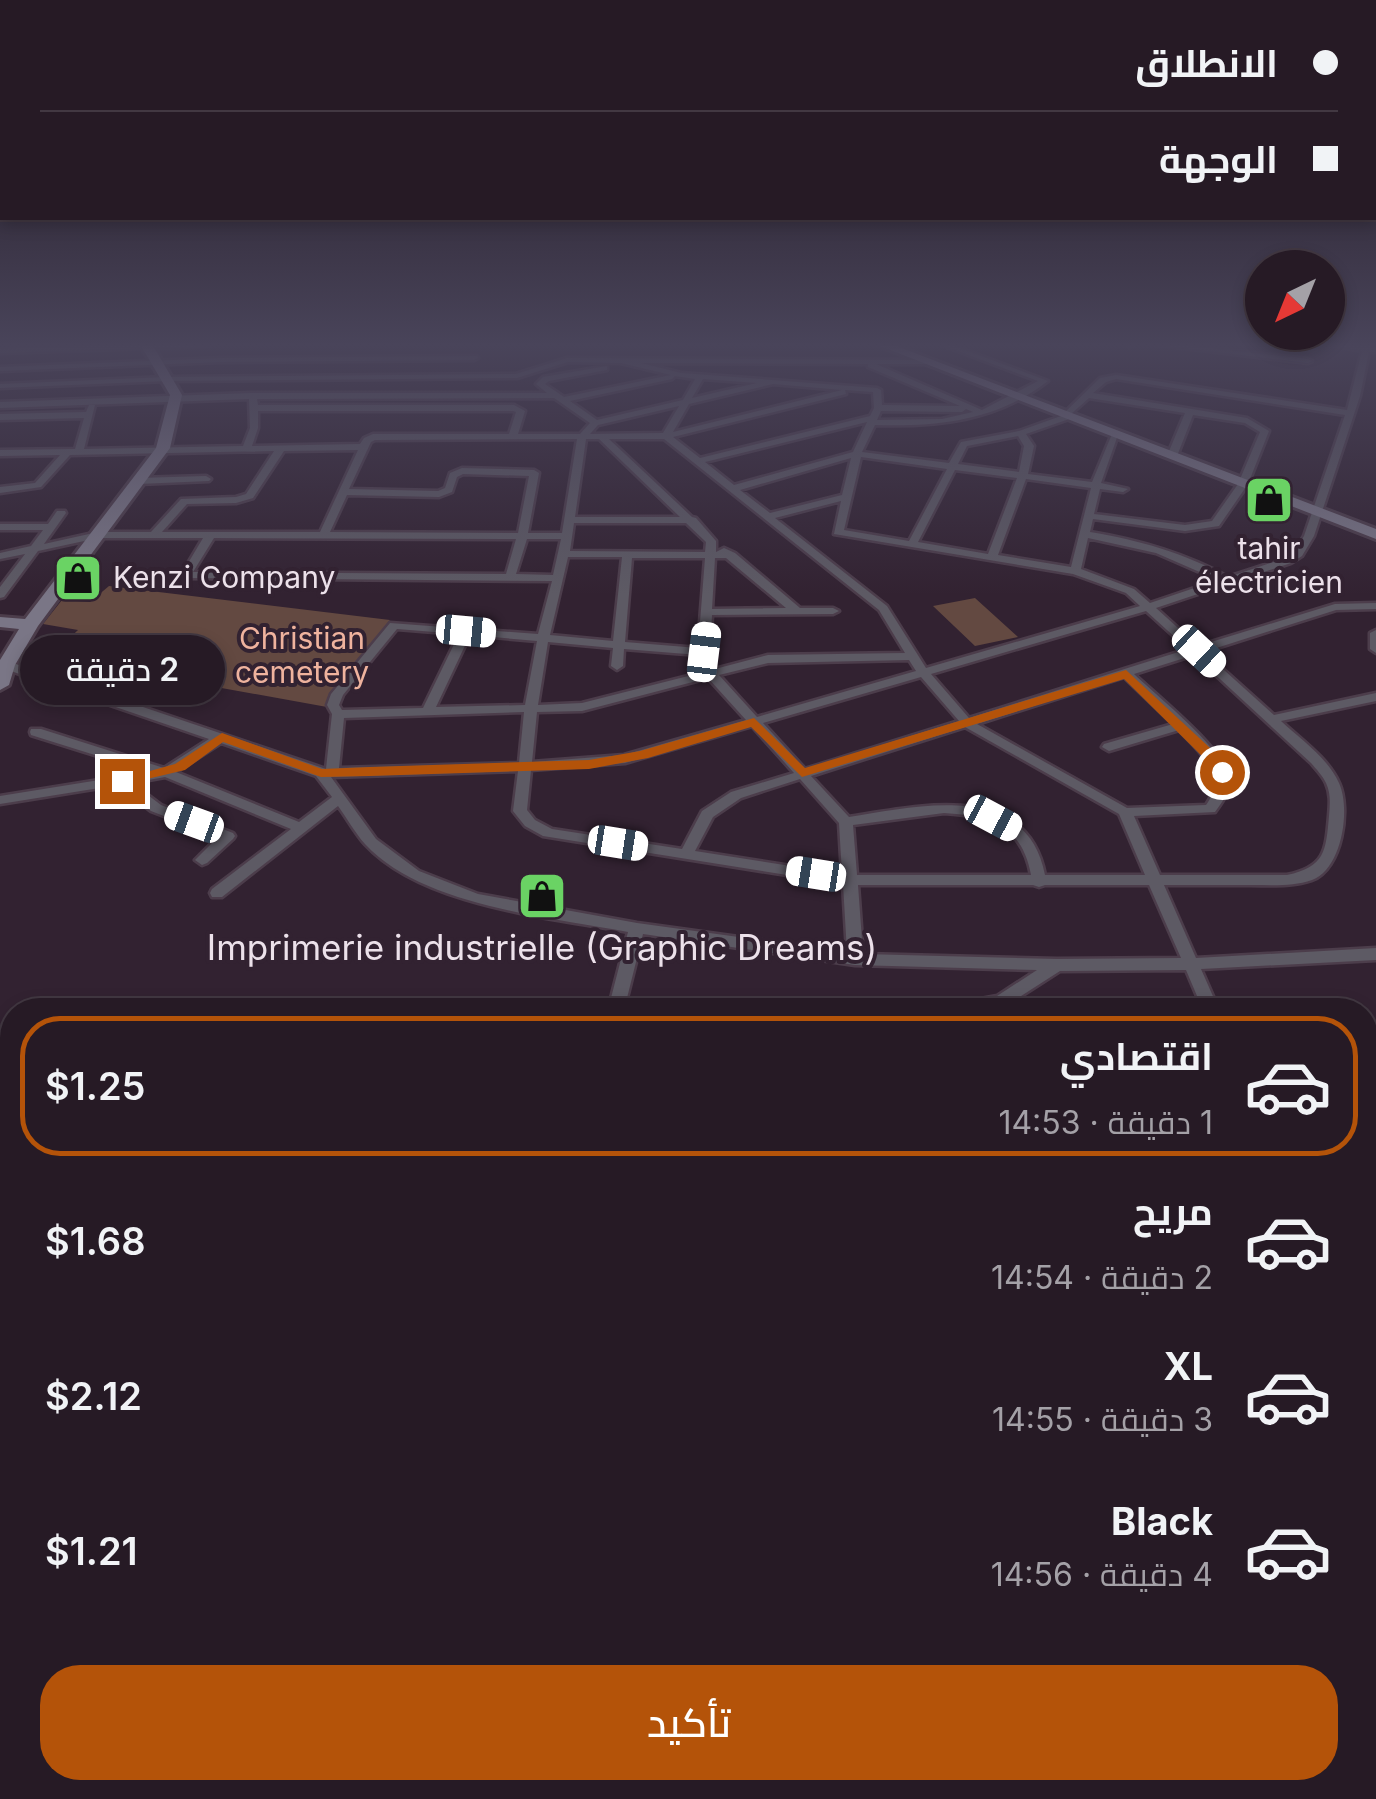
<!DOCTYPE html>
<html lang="ar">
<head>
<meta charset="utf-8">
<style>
  body { margin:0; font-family:Inter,Cairo,sans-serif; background:#322732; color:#f1f3f6; direction:rtl; height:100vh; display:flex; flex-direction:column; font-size:38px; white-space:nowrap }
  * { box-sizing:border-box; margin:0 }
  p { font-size:32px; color:#a4a1a7 }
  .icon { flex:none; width:55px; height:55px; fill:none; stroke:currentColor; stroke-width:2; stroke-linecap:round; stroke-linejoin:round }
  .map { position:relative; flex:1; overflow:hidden; direction:ltr }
  .drawer { position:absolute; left:0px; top:998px; width:1378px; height:802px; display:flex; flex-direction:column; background:#261a25; border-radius:40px 40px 0 0; box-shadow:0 5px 15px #0003,0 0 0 2px #423842; direction:rtl }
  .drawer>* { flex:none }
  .top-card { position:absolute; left:0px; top:0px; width:1378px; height:220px; box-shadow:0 5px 15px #0003,0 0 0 2px #423842; direction:rtl; display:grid; align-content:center; height:220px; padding:0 40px; background:#261a25 }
  .needle { width:65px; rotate:223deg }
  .buttons { position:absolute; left:1245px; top:250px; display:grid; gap:20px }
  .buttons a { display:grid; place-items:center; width:100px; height:100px; border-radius:50%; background:#261a25; box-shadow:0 5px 15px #0003,0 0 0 2px #423842; font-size:50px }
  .end { position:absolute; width:45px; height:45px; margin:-22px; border:12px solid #b45309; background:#fff; box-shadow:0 0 0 5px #fff }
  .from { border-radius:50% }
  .bubble { position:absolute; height:70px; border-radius:35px; background:#261a25; box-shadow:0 5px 15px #0003,0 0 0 2px #423842; font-size:32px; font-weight:600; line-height:70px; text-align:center; direction:rtl }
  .car { position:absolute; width:30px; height:60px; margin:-30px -15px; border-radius:12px; box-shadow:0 0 8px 2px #0007; background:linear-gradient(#fff 24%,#345 0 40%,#fff 0 76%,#345 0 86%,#fff 0) }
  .top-card b { display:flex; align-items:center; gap:35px; height:95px; font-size:38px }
  .top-card b+b { border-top:2px solid #423842 }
  .top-card i { width:25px; height:25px; background:#f1f3f6 }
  ul { padding:18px 0 0; list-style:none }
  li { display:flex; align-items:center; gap:30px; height:140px; margin:0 20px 15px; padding:0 20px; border:5px solid transparent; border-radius:40px }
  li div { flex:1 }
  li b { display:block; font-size:38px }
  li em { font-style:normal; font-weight:600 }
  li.current { border-color:#b45309 }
  li>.icon { width:90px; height:90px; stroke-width:1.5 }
  .cta { display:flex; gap:20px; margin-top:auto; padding:20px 40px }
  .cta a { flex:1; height:115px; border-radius:40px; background:#b45309; color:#fff; font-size:40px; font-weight:600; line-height:115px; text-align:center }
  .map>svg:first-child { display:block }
  .green { fill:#634941 }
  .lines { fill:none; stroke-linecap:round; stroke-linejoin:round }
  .street-casing { stroke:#4c3d4b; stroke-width:5 }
  .secondary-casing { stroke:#4c3d4b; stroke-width:6 }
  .street { fill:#5d5a64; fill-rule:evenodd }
  .secondary { fill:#7a7686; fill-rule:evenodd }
  .route { fill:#b45309 }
  .labels { text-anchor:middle; stroke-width:8; stroke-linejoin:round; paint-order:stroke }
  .far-poi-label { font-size:30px; fill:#ece1ea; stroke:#322231 }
  .far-park-label { font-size:30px; fill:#efb39e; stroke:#322231 }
  .poi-label { font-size:35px; fill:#ece1ea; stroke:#322231 }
</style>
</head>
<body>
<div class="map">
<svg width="1376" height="1799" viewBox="0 0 1376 1799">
  <rect width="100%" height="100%" fill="#322231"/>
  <!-- green -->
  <path class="green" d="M109,586L390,620L326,702L327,707L50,657L78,630L43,624L62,600L90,602Z
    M975,598L1018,637L975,646L933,606Z"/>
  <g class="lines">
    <!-- street casing -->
    <g class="street-casing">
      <path id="street" d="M150,344H211L207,346L0,353V349Z
        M939,344H949L1048,381C997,421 937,427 875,425L862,452L949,463L961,442L1019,431L1061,416L1100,378L1116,375L1347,410L1362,351L1327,344L1363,346V344H1371L1370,347L1375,348V352H1369L1360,396L1314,536L1302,556L1291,563L1156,608L1198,646L1335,604L1376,603V609L1336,610L1204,652L1274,715L1376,693V701L1281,721C1300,739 1328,758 1339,783C1351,809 1342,869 1312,880C1292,887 1271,885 1250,885C1221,885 1193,885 1164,885L1196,958L1376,948V960L1201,969L1219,1010H1203L1186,970L1060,971L1007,1005L985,1010H946L948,1006L954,1004L997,996L1037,970L855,965L643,934L627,998L632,1010H616L611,998L628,932C549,917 422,906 365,844C355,833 347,818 338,806L222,897H212L210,893L212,889L291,829L165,777L132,783L161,805L233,833L235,836L233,839L207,863L202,865L195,860L218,837L151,811L118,785L0,804V796L149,772L31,735L30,732L31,729H41L164,768L209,739L2,668V662H10L326,769L332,714L327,705L331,694L390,623L538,634L552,581L186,578L181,575L203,538H98L38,551L4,597L0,598V587L25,554L0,559V553L31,546L43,530H0V524H48L57,511H65L66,513L44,544L98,532H151L181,499L236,497L246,494L274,451L70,455L41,487L0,493V487L35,483L60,455L0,456V450L75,449L84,418L0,420V414L86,412L89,405H95L84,449L243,446L250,428L249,399L0,408V402L252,393H547L536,384L543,377L607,366V370L549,381L545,384L564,397L671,375L621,363L568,362L517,378L167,381L0,388V384L167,377L516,374L567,358L929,360H932V364H876L982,410L1038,381ZM641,363L868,364V367L960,406L882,405L881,390L877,388L681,373ZM675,376L695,379L683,400L597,420L570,401L672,379ZM703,379L757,383L692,398ZM1116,379L1345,415L1304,536L1294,552L1283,559L1228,577C1184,553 1139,540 1090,532L1093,519L1185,531L1219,526L1248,484L1269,431L1247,418L1093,393L1106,382ZM773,384L842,390L673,432L689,404ZM845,390L873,392L874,408L870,416L700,458L673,437L846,394ZM554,398L590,423L580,434H518L525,411L514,405H258L257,399ZM1089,398L1185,413L1167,456L1172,459L1177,456L1193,415L1245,423L1260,432L1238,484L1212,521L1185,525L1094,514L1100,489L1123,492L1128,489L1101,483L1119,432L1112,434L1092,482L1028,474L1034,446L1026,434L1072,418L1071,414ZM679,406L663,433L590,434L598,425ZM966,409L973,412L942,419L877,420L881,411L962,412ZM258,411H513L516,412L509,434H373L364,438L360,444L252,446L258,428ZM867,422L853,452L734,485L705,462ZM1018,436L1024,446L1019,472L958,464L967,446ZM577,439L562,533H528L539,473L534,470L462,468L450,473L445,488L438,491L349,489L371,442L375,440ZM586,439H599L680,517H575ZM609,439H664L879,610L905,653L768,655L715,669L710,652L712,615L833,614L839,611L833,608H800L735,553L724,548L716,552V541L696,518L692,517ZM358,450L320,532H162L187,504L236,503L253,498L284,451ZM861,457L947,469L909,541L844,530ZM851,458L842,495L770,513L740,490ZM955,470L1017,478L988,554L918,542ZM463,474L529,476L518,533L330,532L347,495L439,497L452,492L457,477ZM1026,479L1091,488L1071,567L998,555ZM841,501L834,534L1073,574L1126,593L1140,606L926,668L887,606L775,518ZM574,523H686L706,542L705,552L570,551ZM214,538L516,539L506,574L193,572ZM1088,538L1156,553L1218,580L1150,603L1134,589L1081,569ZM527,539H561L553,575L516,574ZM568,557H622L613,641L550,635ZM632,558H705L698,648L625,642ZM715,558H726L786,608L712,609ZM1146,611L1188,649L969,718L931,674ZM397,629L459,634L423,708L342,710L339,705L343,695ZM470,635L537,641L525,705L436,707ZM548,642L613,648L611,666L617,670L623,666L624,649L699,655L704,672L582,703L538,705ZM1194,655L1311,763C1316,769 1323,776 1326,783C1331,794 1330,804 1329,816C1326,851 1325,867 1287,875H1160L1134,816L1215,812C1223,801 1232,789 1228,775C1221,747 1157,696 1134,674ZM909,660L916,671L757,717L719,675L768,663ZM921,677L959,721L805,769L763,723ZM1124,677L1173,724L1104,744L1102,747L1109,751L1179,730C1200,752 1228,774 1206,805L1127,808L977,724ZM708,678L746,720L624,755L532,762L537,712L582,711ZM524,712L519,763L339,768L344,718ZM752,726L794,773L731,792L702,811L682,849L552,829L535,820L527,810L531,770L625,763ZM965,727L1119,814L1145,875H1045C1027,780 918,806 849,817L811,776ZM221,743L316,776L332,797L299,822L176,772ZM518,771L513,811L525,826L543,836L843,884L847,952L637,923L478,894L419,871L376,839L331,777ZM800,779L839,823L842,874L695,851L713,817L741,798ZM944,813C990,816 1022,825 1031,875H857L853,825ZM858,885H1033L1039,887L1045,885H1149L1181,958L1057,959L863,954Z
        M1125,344H1133V345L1129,347Z
        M1151,344H1172L1308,359L1312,361L1308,363Z
        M1272,344H1290L1316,349L1312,351Z
        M477,356L478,358L474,360L221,362L0,371V367L221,358Z
        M206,476L211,479L209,481L138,484L133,481L138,478Z
        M1376,630V653L1370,649V633Z
        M1365,1163L1376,1164V1180L1365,1179Z
        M1365,1237C1376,1243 1376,1259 1376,1273C1361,1267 1365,1251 1365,1237Z
        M1376,1424V1446L1365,1448V1426Z
        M1376,1459V1481L1365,1482V1460Z
        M1376,1639V1663L1365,1665V1641Z
        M12,1663V1688L0,1691V1665Z
        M12,1705V1731L0,1733V1707Z
        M1376,1749V1775L1365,1777V1751Z
        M660,1788H735L731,1797L728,1799H652L656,1790Z
        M783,1788H809L810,1799H784Z
        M1211,1788H1256L1252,1797L1249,1799H1213L1210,1791Z"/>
    </g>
    <!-- secondary casing -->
    <g class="secondary-casing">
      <path id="secondary" d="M140,344H152L182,395L170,448L38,626L15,665L9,685L0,690V660L19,629L0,627V617L25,619L156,448L170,395Z
        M875,344H891L1376,529V539Z"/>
    </g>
    <!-- street -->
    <use href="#street" class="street"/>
    <!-- secondary -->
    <use href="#secondary" class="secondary"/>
  </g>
  <!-- sky -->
  <linearGradient id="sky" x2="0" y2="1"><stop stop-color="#1c131b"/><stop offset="0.58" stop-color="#49445a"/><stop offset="1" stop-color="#49445a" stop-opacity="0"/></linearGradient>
  <rect width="1376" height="595" fill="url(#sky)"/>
  <!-- route -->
  <path class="route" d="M1126,670L1223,760L1227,775H1216L1211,765L1124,679L802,777L751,727L648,758L589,769L370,776L321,777L223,742L185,770L122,785L114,781L175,764L222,733L322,769L370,767L589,760L640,751L754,718L805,768Z"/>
  <!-- icons -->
  <defs>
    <g id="shop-square" transform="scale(2.5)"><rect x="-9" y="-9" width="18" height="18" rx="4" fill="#6ad364" stroke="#322231"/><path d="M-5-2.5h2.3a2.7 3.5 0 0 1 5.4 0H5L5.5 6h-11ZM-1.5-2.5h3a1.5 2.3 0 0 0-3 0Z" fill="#111"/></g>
  </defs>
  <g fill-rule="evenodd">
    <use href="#shop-square" x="1269" y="500"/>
    <use href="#shop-square" x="78" y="578"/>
    <use href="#shop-square" x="542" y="896"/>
  </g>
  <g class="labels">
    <!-- far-poi labels -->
    <g class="far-poi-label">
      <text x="1269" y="559">tahir<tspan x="1269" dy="34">électricien</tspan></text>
      <text x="113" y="588" text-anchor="start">Kenzi Company</text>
    </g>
    <!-- far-park labels -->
    <g class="far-park-label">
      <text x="302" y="649">Christian<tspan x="302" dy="34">cemetery</tspan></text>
    </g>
    <!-- poi labels -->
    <g class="poi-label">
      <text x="542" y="960">Imprimerie industrielle (Graphic Dreams)</text>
    </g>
  </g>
</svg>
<div class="buttons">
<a><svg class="needle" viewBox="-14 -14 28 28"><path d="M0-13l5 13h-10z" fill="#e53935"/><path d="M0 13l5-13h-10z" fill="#a4a1a7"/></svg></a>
</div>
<i class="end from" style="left:1222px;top:772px"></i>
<i class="end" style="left:122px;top:781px"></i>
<div class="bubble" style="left:20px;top:635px;width:205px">2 دقيقة</div>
<i class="car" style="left:466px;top:631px;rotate:95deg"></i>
<i class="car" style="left:1199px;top:651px;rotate:133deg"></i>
<i class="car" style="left:704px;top:652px;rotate:7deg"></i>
<i class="car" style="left:993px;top:818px;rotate:118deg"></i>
<i class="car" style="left:194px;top:822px;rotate:290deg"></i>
<i class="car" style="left:618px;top:843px;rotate:99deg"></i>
<i class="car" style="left:816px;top:874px;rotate:279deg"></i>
<div class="top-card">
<b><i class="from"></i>الانطلاق</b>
<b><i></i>الوجهة</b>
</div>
<section class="drawer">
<ul>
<li class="current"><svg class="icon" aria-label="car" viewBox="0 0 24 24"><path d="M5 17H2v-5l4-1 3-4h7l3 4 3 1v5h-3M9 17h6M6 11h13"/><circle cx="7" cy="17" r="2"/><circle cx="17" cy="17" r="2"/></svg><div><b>اقتصادي</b><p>1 دقيقة · 14:53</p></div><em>$1.25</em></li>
<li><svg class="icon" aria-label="car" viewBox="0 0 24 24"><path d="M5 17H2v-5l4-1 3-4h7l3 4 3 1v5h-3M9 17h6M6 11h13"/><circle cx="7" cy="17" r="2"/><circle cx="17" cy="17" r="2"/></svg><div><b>مريح</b><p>2 دقيقة · 14:54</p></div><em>$1.68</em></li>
<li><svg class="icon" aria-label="car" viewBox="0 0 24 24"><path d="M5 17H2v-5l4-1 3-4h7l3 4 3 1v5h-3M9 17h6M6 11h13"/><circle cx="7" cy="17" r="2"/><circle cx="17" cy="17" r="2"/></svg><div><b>XL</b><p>3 دقيقة · 14:55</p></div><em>$2.12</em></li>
<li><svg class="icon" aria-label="car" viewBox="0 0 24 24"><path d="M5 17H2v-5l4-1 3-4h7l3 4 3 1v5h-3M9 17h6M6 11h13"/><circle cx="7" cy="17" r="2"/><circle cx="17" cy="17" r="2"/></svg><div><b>Black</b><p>4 دقيقة · 14:56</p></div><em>$1.21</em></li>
</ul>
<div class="cta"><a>تأكيد</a></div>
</section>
</div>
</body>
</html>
